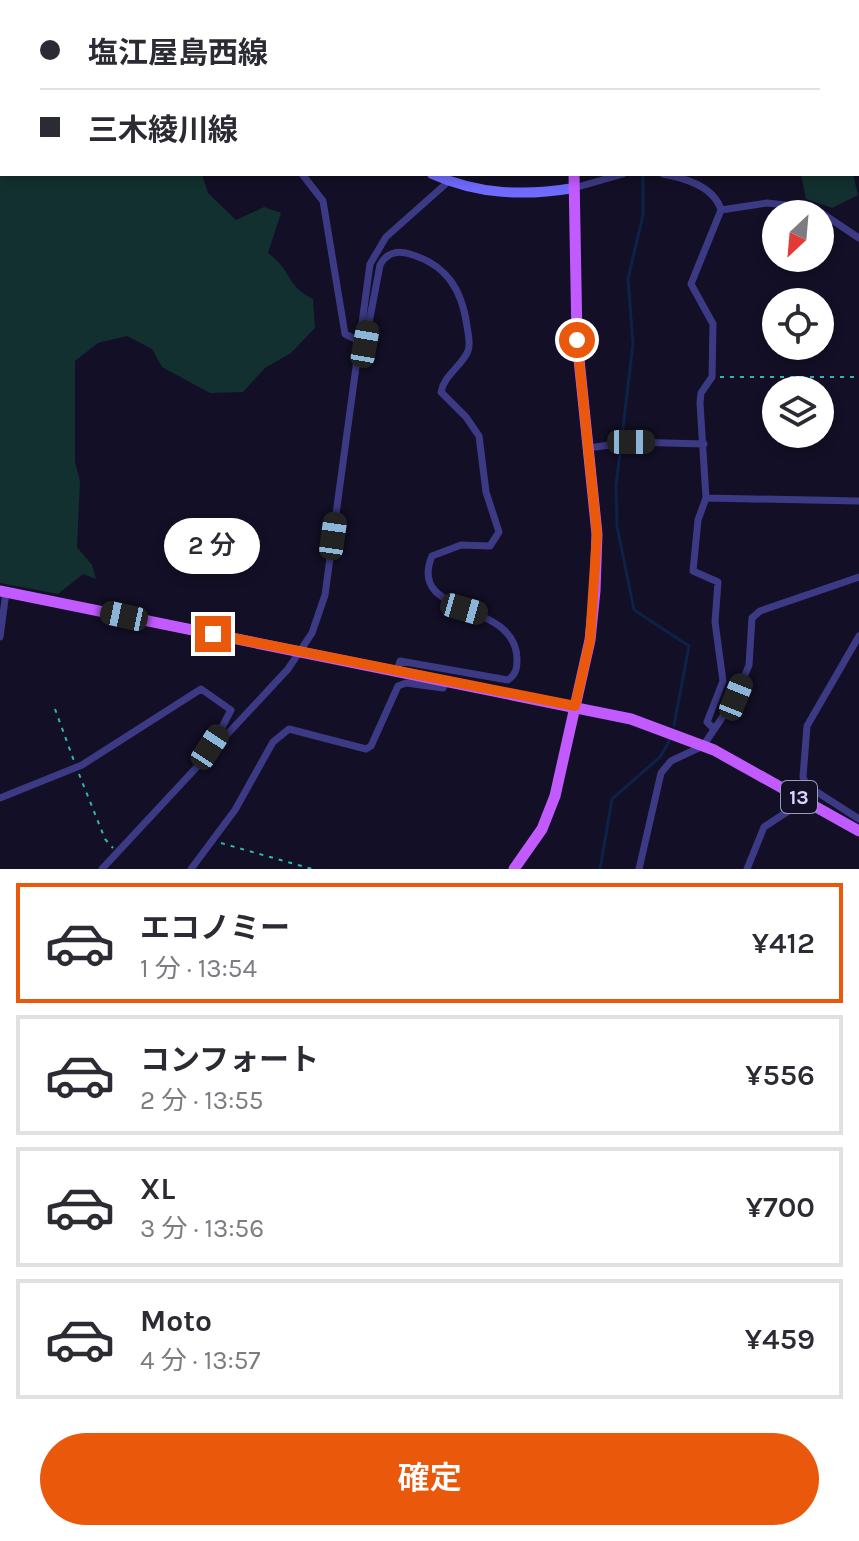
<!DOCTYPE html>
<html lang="ja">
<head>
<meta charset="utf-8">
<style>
  body { margin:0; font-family:Karla,"Noto Sans JP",sans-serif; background:#f7f7f7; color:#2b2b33; height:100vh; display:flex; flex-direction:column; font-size:30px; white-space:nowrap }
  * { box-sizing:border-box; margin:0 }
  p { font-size:26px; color:#7c7c81 }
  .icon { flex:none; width:44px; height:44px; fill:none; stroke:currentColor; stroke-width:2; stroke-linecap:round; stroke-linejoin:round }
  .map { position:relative; height:869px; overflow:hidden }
  .sheet { display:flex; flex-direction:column; background:#fff; flex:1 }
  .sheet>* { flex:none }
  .guide { position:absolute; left:0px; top:0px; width:860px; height:176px; box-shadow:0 4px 12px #0003; display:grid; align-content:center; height:176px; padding:0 40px; background:#fff }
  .needle { width:52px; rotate:206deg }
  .controls { position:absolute; left:762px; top:200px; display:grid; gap:16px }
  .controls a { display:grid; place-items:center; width:72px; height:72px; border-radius:50%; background:#fff; box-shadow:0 4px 12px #0003; font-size:40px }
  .end { position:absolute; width:36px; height:36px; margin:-18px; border:10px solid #ea580c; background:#fff; box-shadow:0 0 0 4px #fff }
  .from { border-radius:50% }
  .bubble { position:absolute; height:56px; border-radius:28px; background:#fff; box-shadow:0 4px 12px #0003; font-size:26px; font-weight:600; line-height:56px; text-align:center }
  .car { position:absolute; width:24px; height:48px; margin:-24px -12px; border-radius:10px; box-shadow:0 0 6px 2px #0007; background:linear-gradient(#222 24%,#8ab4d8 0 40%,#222 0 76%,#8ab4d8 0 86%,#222 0) }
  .guide b { display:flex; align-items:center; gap:28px; height:76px; font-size:30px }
  .guide b+b { border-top:2px solid #e1e1e2 }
  .guide i { width:20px; height:20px; background:#2b2b33 }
  ul { padding:14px 0 0; list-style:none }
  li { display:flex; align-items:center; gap:24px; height:120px; margin:0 16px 12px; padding:0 24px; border:4px solid #e1e1e2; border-radius:0px }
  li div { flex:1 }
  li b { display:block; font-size:30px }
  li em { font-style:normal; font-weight:600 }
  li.selected { border-color:#ea580c }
  li>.icon { width:72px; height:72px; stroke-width:1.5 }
  .primary-button { display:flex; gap:16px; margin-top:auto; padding:16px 40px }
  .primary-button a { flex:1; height:92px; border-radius:48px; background:#ea580c; color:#fff; font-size:32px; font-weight:600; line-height:92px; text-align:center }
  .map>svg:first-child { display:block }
  .green { fill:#12302f }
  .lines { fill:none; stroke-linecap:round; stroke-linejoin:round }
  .stream { stroke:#0c2248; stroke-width:3 }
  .path { stroke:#2fb8b0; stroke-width:2; stroke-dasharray:4 6; stroke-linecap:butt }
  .street { stroke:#3d3a85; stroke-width:7 }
  .secondary { stroke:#6f6bff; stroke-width:10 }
  .primary { stroke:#c25bff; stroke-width:11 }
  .street-bridge { stroke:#3d3a85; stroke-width:7 }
  .route { stroke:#ea580c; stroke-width:10 }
  .labels { text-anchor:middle; stroke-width:8; stroke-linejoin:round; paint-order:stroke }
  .shield { fill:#130f26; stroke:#9e99be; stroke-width:2 }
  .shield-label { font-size:20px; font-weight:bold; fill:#d9d4ff }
</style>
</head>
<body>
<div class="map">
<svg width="859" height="869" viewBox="0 0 859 869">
  <rect width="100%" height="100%" fill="#130f26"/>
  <!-- green -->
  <path class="green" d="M107,0V2H2V174H202L208,193L236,220L264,207L281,213L268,253C293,271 285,285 313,299L315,328L291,353L265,368L243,392L210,393L162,367L152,349L127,336L98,343L75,361V462L80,481L77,547L92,565L96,579L83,574L58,594L0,583V1Z
    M245,0H466L467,2H247Z
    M801,174H853L858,195L832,208L806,199Z"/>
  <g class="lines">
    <!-- stream -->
    <path class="stream" d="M623,0L624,2
      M643,176V215L628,279L633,344L616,486L617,526L634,610L689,646L674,725
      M600,869L612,799L660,757L671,738"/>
    <!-- path -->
    <path class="path" d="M720,377H859
      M55,709L74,761
      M79,774L105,839L113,848
      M221,843L312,869"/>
    <!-- street -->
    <path class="street" d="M488,0L490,2
      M302,174L323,201L345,334L365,344L380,265C386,253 397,250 410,254C447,265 462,290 467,326C468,334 471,343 468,351C462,366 444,375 441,392L466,417L479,436L486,492L499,532L490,546L461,545L432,556C406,618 516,599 517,659C517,669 516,674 508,680L400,661L397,671
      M663,174C684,178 714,186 721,210L691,284L713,324L712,377L701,393L700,403L706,498L698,520L693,571L718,582L715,622L723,681L707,722L714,729
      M574,188L623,174
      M721,210L767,203L814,208L859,238
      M774,253L776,242
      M588,448L631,442L704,444
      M706,498L859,501
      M859,636L807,726L803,777L806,785L859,819
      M0,637L6,592
      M0,798L82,765L201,689L231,710L211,748
      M102,869L288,669L312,633L325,595L370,264L386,237L449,181
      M191,869L235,810L273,742L289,729L366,749L371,746L398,686L406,683L443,688L446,681
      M639,869L661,773L671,761L703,746L736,697L749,665L752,618L760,611L859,577
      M747,869L764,827L793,808"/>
    <!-- secondary -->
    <path class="secondary" d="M240,0L242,2
      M858,131L859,132
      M432,174C479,195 525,196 574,188"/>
    <!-- primary -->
    <path class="primary" d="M570,2V0
      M0,591L631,719L714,750L859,831
      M514,869L542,829L555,796L590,640L595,591L597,534L577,340L574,174"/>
    <!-- street-bridge -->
    <path class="street-bridge" d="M793,808L806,785"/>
  </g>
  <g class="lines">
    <!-- route -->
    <path class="route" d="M213,634L575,706L590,640L597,534L577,340"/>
  </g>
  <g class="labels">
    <!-- shield labels -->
    <rect class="shield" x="781" y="781" width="36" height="32" rx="6"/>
    <g class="shield-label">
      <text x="799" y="804">13</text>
    </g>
  </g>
</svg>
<div class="controls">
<a><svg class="needle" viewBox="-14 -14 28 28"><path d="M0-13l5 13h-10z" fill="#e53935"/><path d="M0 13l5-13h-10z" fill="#7c7c81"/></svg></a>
<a><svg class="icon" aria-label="locate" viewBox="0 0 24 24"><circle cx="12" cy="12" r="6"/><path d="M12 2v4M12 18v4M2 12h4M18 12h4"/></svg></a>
<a><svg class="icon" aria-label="layers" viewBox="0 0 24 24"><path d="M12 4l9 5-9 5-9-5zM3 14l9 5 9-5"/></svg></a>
</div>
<i class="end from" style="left:577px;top:340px"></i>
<i class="end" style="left:213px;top:634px"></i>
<div class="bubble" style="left:164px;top:518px;width:96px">2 分</div>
<i class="car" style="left:365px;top:344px;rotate:10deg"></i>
<i class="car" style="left:631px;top:442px;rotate:90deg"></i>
<i class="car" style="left:333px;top:536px;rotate:8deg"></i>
<i class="car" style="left:464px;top:609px;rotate:106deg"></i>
<i class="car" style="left:124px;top:616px;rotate:282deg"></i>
<i class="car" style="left:736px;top:697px;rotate:22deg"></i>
<i class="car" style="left:210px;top:747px;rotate:33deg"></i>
<div class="guide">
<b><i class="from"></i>塩江屋島西線</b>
<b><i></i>三木綾川線</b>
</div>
</div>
<section class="sheet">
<ul>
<li class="selected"><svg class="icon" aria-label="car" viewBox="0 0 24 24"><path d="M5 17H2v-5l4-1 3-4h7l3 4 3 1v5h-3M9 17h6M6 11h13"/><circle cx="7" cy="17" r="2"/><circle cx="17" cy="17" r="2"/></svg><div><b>エコノミー</b><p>1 分 · 13:54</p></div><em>¥412</em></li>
<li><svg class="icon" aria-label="car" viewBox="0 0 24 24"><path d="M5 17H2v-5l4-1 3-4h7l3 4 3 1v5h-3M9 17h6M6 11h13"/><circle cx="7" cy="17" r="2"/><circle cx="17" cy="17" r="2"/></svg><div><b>コンフォート</b><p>2 分 · 13:55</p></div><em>¥556</em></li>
<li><svg class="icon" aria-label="car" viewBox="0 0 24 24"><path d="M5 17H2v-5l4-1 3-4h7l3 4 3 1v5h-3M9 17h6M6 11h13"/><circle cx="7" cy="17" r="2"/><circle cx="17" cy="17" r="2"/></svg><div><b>XL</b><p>3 分 · 13:56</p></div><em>¥700</em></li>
<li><svg class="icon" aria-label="car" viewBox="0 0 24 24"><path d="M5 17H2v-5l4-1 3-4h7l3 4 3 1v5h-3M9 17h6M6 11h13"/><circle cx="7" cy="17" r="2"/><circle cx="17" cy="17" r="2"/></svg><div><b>Moto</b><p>4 分 · 13:57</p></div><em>¥459</em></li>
</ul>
<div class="primary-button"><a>確定</a></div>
</section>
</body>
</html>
